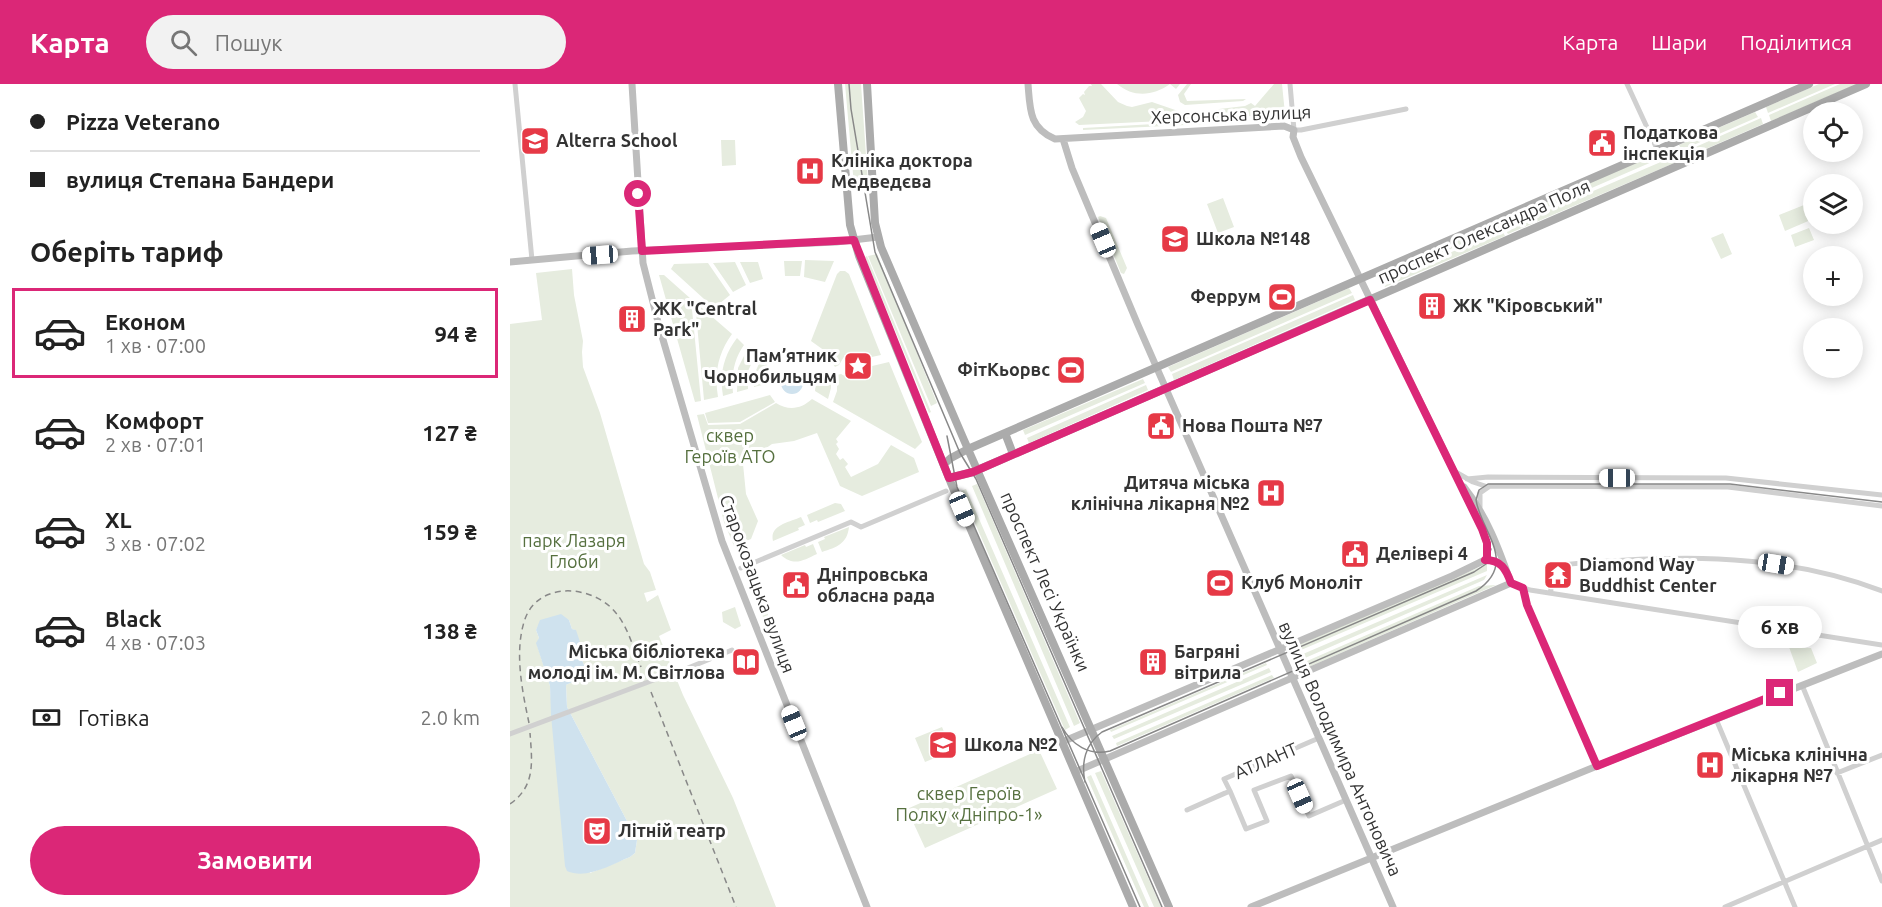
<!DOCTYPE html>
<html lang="uk">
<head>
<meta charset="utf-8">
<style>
  body { margin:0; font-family:Ubuntu,sans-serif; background:#f2f2f2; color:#222; height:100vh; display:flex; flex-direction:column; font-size:22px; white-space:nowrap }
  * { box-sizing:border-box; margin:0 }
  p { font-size:20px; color:#767676 }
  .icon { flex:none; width:33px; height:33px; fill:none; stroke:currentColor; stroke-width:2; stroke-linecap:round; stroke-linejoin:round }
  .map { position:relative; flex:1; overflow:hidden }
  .details { display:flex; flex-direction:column; background:#fff; width:510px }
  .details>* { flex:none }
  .top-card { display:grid; align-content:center; height:132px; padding:0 30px; background:#fff }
  .fabs { position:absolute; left:1293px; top:18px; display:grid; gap:12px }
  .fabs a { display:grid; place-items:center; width:60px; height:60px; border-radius:50%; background:#fff; box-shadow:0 3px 15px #0003; font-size:30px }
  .end { position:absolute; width:27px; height:27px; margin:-14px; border:8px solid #db2777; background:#fff; box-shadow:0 0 0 3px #fff }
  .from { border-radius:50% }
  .bubble { position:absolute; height:42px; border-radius:21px; background:#fff; box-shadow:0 3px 15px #0003; font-size:20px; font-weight:700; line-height:42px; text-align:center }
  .car { position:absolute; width:18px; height:36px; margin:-18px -9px; border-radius:8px; box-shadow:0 0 4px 2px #0007; background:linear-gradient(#fff 24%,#345 0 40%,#fff 0 76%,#345 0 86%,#fff 0) }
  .top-card b { display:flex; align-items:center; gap:21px; height:57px; font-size:22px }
  .top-card b+b { border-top:2px solid #e0e0e0 }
  .top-card i { width:15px; height:15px; background:#222 }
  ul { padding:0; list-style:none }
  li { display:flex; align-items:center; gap:18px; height:90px; margin:0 12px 9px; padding:0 18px; border:3px solid transparent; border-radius:0px }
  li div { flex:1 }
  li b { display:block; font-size:22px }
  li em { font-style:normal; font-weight:700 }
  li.selected { border-color:#db2777 }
  li>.icon { width:54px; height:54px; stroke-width:1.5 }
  h2 { padding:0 30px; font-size:27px; line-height:72px }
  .pay { display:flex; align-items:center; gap:15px; height:66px; padding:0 30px; font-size:22px }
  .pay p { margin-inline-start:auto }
  .primary-button { display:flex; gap:12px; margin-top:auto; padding:12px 30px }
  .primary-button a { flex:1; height:69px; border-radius:36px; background:#db2777; color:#fff; font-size:24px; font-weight:700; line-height:69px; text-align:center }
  header { display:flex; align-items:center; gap:36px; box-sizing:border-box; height:84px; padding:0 30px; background:#db2777; color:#fff }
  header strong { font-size:28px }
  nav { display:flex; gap:33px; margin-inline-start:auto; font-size:21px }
  .search { width:420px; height:54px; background:#f2f2f2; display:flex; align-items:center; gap:15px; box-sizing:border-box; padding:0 21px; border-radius:33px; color:#767676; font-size:22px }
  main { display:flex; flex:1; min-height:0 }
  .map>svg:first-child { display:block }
  .green { fill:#e6ecdf; fill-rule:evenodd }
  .water { fill:#cfe2ee }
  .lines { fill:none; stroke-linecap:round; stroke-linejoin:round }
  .street-tunnel { stroke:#d6d6d6; stroke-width:5; stroke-dasharray:5 2.5; stroke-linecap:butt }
  .street { stroke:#d0d0d0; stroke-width:5 }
  .secondary { stroke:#bdbdbd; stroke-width:7 }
  .primary { stroke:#ababab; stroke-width:8 }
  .tram { stroke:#888; stroke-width:1.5 }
  .rail { stroke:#888; stroke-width:1.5; stroke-dasharray:6 4.5; stroke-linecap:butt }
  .route { stroke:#db2777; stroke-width:8 }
  .labels { text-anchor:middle; stroke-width:6; stroke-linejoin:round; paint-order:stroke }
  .street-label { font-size:18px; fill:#333; stroke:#fff }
  .poi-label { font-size:18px; font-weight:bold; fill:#333; stroke:#fff; text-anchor:start }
  .park-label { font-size:18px; fill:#56703f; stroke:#fff }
</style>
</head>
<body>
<header>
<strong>Карта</strong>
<div class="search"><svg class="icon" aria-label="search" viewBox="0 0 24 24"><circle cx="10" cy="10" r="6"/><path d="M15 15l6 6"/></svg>Пошук</div>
<nav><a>Карта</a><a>Шари</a><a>Поділитися</a></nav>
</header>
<main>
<section class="details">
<div class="top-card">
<b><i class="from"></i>Pizza Veterano</b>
<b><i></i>вулиця Степана Бандери</b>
</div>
<h2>Оберіть тариф</h2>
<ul>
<li class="selected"><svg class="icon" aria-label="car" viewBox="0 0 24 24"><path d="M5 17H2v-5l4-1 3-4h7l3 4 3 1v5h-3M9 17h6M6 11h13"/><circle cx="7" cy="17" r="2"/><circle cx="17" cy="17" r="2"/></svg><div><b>Економ</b><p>1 хв · 07:00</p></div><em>94 ₴</em></li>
<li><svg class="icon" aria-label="car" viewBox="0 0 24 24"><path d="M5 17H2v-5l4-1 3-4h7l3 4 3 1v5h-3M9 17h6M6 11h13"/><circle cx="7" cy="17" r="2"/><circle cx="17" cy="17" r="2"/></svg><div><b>Комфорт</b><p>2 хв · 07:01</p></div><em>127 ₴</em></li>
<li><svg class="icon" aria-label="car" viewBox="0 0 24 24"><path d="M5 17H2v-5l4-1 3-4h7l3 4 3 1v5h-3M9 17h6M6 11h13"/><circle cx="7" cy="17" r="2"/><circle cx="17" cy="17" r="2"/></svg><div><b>XL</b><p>3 хв · 07:02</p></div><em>159 ₴</em></li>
<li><svg class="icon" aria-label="car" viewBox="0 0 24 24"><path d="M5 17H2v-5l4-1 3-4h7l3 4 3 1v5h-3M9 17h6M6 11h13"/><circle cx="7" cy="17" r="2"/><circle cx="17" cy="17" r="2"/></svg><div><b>Black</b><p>4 хв · 07:03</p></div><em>138 ₴</em></li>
</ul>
<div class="pay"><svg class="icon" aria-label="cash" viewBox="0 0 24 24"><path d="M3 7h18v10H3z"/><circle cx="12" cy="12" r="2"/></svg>Готівка<p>2.0 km</p></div>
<div class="primary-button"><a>Замовити</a></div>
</section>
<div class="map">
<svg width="1372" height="823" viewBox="0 0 1372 823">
  <rect width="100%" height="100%" fill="#fff"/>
  <!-- green -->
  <path class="green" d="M335,0H351L358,100L344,101Z
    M581,0H591L608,18L617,22L622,23L642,18L671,28H691L693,30L694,35L569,41L565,38L573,33L576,27L569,14L573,10L575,11L574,8L579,2H582Z
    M607,0H670L666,5L660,0C643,12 624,14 607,0Z
    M677,0H681L674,10L677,17L736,15L733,17L675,21L670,18L668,11Z
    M764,0H772L775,30L707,34V27L709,25L735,22L741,19L745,22Z
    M1309,0H1325L1258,29L1256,23Z
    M1330,0H1347L1261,37L1259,31Z
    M1245,28L1248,33L1172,66L1169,61Z
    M1251,34L1253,40L1175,74L1172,69Z
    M698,37L696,40L573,46V44Z
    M211,56H225L226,81L212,82Z
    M1163,63L1165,68L994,142L991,136Z
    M1167,71L1169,77L998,150L995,145Z
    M713,114L724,143L708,149L697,120Z
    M1299,119L1303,129V135L1275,147L1269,131Z
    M590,132L596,134L617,184L614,190L611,189L588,133Z
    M988,138L990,143L871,196L869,191Z
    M1299,144L1304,156L1285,163L1281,151Z
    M992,146L995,152L875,203L873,198Z
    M1213,149L1222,170L1211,175L1201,154Z
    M367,170L427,319L421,322L358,172Z
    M357,172L421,328L419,329L355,173Z
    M295,176L324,177L315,198L294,193Z
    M274,177H292L290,192H275Z
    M225,178L236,201L223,208L203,179Z
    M230,178H248L253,195L240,199Z
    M198,179L220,211L204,224L161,185L164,180Z
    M62,185L64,211L73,257L72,268L73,283L90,329L134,480L140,488L146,506L134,509L137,518L148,511L161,546L149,552L173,611L223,714L266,823H0V240L32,236L26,189ZM52,533L59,536L62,545L65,546L75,587L72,593L56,601L57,623L127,756L125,769L120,773L80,789L43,641L40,602L27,561L29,554L26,546L28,542Z
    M330,187H335L339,190L371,271L357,274L345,269L335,271L329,281L325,283L315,267L301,257L327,190Z
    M149,191H154L181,215L191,317L185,318Z
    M839,204L842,209L661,288L658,283Z
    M843,211L845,216L664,296L662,290Z
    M185,218L222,250C208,269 204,290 208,313L194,316Z
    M227,254L234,261C224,275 221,291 223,309L213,312C209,290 214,271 227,254Z
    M238,264L246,270L238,287V305L227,308L228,284Z
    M251,275L260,283L256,300L244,303V291Z
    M379,278L412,358L405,365L323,318L327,307V291L331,290L342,296L352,293L358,283Z
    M321,292V304L318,315L305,307L306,296Z
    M633,295L635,299L515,351L513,346Z
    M636,301L638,306L519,359L517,354Z
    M260,311L265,318L230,338L198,339L195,329Z
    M302,315L341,337L326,355L328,358L326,360L329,365L326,370L330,376L333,374L338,380L335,383L341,393L368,380L381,361L404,374L409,388L352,412L330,402L307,349L284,357L262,360L233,380L236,410L248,437L241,455L224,462L214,438L187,331L194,330L198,341L230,340L266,319C279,327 291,325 302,315Z
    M467,400L570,639L564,642L462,402Z
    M456,405L560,643L555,646L451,407Z
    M325,419L331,420L335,427L308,438L307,436L300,439L297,431Z
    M291,433L295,441L288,444L289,446L263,457C259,441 280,438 291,433Z
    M339,443C337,460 327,463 312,468L308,458L315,455L314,453Z
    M303,460L307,470C294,476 284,483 271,471L295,461L296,463Z
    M977,480V487L791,566L789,560Z
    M977,491L974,496L795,574L793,570Z
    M239,499L247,503L267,553L264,560Z
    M986,501L799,583L797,577L969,502Z
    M225,523L231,542L225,545L213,538L212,528Z
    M1279,563L1301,564L1307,579L1288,588Z
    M756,579L757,581L601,648L600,646Z
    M759,584L761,588L604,655L602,652Z
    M762,591L764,594L607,662L606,659Z
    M432,643L442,667L415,678L405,654Z
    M529,666L547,705L415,764L397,725Z
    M591,687L651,823H644L585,689Z
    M581,691L639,823H634L577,693Z"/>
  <!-- water -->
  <path class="water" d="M271 299a11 11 0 1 1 22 0a11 11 0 1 1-22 0Z
    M51,530L59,536L62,545L66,546L75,573L72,576L76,587L73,593L56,601L57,623L127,756L125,769L120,773C102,780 77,796 57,787L55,782L41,631L40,602L26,559L29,554L26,546L30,536Z"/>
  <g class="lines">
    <!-- street-tunnel -->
    <path class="street-tunnel" d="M165,588L178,584"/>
    <!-- street -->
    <path class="street" d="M5,0L22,176
      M780,0L784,46H791L896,25
      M1117,0L1147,65
      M944,387L963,398L978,403
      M957,395L978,393L1216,394L1372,411
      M970,423V409L980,402L1218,403L1372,422
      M231,484L341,438L351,443L436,407
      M1001,499L1020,506L1372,561
      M1013,504L1017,521L1087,682
      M1041,509L1040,482C1152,471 1266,466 1372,507
      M178,584L222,566
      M1292,601L1372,797
      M1206,635L1285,823
      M0,650L165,588
      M1327,689L1372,671
      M720,707L714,695L809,654
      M715,709L677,726L720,707L736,745L757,737L744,706L781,692L799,732L836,716
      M1215,823L1372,756"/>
    <!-- secondary -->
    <path class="secondary" d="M122,0L133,179L149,242L212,457L357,823
      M518,0C520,25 519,44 545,55L774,42L784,46L783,53L791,73L972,445L977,459V474L975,476L942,492L552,658
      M553,55L562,84L628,241L883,823
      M0,178L122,167L326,158L368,153
      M975,476L985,477L995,484
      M565,688L1001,499C989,465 977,432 954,403
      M741,823L1087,682L1372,570"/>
    <!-- primary -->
    <path class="primary" d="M328,0L340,141L349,172L443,404L623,823
      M357,0L365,139L371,163L454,356L659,823
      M495,349L503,370
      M434,380L441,374L458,365L1299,0
      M439,394L463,388L1356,0"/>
    <!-- tram -->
    <path class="tram" d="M339,0L341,25L365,168L450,369L466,395L652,823
      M437,352L447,403L630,823
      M552,643C562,661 579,672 600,667L966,507C1009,479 971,448 966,416L969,406L978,400H1220L1372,418
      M575,698C571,679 575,660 592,648L964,488L976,480L981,465"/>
    <!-- rail -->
    <path class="rail" d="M141,608L226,823
      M19,639C12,606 4,567 15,535C29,496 84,501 106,529C118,543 124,566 131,583
      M0,720C26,702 22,677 20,649"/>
  </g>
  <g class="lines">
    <!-- route -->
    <path class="route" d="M128,110L132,167L344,156L439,394L463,388L860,216L972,445L977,459V474L975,476C991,476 996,485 1001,499L1013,504L1017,521L1087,682L1270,609"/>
  </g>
  <!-- icons -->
  <defs>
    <g id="school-square" transform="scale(1.5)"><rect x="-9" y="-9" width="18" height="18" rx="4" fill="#e63946" stroke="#fff"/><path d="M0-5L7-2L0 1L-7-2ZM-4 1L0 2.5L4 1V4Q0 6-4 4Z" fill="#fff"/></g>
    <g id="civic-square" transform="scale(1.5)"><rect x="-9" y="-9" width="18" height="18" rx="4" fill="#e63946" stroke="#fff"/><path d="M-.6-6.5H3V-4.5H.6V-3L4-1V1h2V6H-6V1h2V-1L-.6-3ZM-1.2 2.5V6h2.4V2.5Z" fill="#fff"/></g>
    <g id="hospital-square" transform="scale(1.5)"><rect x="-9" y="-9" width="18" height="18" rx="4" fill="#e63946" stroke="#fff"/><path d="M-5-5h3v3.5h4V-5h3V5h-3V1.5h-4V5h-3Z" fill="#fff"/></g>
    <g id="stadium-square" transform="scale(1.5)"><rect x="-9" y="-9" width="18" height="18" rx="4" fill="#e63946" stroke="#fff"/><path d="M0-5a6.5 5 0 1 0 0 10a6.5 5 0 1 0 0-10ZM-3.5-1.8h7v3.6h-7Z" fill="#fff"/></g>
    <g id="building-square" transform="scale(1.5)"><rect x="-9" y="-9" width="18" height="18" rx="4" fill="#e63946" stroke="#fff"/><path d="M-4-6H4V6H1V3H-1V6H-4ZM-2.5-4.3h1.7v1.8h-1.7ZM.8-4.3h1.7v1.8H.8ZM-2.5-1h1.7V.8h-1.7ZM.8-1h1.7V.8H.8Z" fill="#fff"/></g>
    <g id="sight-square" transform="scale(1.5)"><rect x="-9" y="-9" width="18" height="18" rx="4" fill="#e63946" stroke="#fff"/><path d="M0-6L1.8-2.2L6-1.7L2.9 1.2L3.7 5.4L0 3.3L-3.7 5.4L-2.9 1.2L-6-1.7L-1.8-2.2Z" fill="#fff"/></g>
    <g id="temple-square" transform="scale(1.5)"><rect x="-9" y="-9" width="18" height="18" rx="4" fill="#e63946" stroke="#fff"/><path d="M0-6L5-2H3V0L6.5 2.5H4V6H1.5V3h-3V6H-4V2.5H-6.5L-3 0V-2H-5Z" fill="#fff"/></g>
    <g id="library-square" transform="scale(1.5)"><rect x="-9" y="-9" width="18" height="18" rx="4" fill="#e63946" stroke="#fff"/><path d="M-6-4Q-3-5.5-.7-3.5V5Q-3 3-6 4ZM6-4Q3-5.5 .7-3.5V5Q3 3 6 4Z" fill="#fff"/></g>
    <g id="theatre-square" transform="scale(1.5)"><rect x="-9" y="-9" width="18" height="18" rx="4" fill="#e63946" stroke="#fff"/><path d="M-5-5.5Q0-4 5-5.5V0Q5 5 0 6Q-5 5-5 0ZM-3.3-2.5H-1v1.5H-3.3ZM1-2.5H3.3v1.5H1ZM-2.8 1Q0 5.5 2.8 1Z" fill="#fff"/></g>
  </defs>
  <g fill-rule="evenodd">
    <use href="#school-square" x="25" y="57"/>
    <use href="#civic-square" x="1092" y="59"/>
    <use href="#hospital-square" x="300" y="87"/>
    <use href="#school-square" x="665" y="155"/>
    <use href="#stadium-square" x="772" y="213"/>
    <use href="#building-square" x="922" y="222"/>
    <use href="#building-square" x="122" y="235"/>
    <use href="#sight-square" x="348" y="282"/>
    <use href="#stadium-square" x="561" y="286"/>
    <use href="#civic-square" x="651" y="342"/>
    <use href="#hospital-square" x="761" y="409"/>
    <use href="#civic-square" x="845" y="470"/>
    <use href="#temple-square" x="1048" y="491"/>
    <use href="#stadium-square" x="710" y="499"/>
    <use href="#civic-square" x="286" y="501"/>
    <use href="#library-square" x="236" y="578"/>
    <use href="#building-square" x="643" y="578"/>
    <use href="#school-square" x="433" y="661"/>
    <use href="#hospital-square" x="1200" y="681"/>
    <use href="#theatre-square" x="87" y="747"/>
  </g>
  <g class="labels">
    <!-- street labels -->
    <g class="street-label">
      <text transform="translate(721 31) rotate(-2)" y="6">Херсонська вулиця</text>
      <text transform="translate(974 148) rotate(-24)" y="6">проспект Олександра Поля</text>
      <text transform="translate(535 498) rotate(66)" y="6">проспект Лесі Українки</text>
      <text transform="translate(247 500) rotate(70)" y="6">Старокозацька вулиця</text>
      <text transform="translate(830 665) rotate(66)" y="6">вулиця Володимира Антоновича</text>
      <text transform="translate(756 677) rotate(-23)" y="6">АТЛАНТ</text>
    </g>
    <!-- poi labels -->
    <g class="poi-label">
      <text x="1113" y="55">Податкова<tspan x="1113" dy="21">інспекція</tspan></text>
      <text x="46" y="63">Alterra School</text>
      <text x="321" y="83">Клініка доктора<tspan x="321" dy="21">Медведєва</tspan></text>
      <text x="686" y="161">Школа №148</text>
      <text x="751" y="219" text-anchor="end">Феррум</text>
      <text x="943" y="228">ЖК "Кіровський"</text>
      <text x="143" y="231">ЖК "Central<tspan x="143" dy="21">Park"</tspan></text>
      <text x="327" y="278" text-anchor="end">Пам’ятник<tspan x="327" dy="21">Чорнобильцям</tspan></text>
      <text x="540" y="292" text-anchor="end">ФiтКьорвс</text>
      <text x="672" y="348">Нова Пошта №7</text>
      <text x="740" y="405" text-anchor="end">Дитяча міська<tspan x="740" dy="21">клінічна лікарня №2</tspan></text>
      <text x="866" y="476">Делівері 4</text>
      <text x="1069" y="487">Diamond Way<tspan x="1069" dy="21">Buddhist Center</tspan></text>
      <text x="307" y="497">Дніпровська<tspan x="307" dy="21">обласна рада</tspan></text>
      <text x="731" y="505">Клуб Моноліт</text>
      <text x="215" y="574" text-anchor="end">Міська бібліотека<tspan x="215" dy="21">молоді ім. М. Світлова</tspan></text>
      <text x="664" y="574">Багряні<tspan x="664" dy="21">вітрила</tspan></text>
      <text x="454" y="667">Школа №2</text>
      <text x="1221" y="677">Міська клінічна<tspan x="1221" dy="21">лікарня №7</tspan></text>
      <text x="108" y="753">Літній театр</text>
    </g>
    <!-- park labels -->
    <g class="park-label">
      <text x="220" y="358">сквер<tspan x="220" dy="21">Героїв АТО</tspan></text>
      <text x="64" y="463">парк Лазаря<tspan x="64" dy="21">Глоби</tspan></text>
      <text x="459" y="716">сквер Героїв<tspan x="459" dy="21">Полку «Дніпро-1»</tspan></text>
    </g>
  </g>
</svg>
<div class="fabs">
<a><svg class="icon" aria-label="locate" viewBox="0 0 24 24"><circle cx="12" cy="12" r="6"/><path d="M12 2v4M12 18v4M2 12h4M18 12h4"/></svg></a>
<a><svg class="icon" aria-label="layers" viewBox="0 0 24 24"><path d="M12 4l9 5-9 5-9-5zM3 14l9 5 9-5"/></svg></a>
<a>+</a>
<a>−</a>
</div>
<i class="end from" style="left:128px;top:110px"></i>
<i class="end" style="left:1270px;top:609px"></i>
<div class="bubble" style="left:1228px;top:522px;width:84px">6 хв</div>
<i class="car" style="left:593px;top:156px;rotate:337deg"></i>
<i class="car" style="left:90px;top:171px;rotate:266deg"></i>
<i class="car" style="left:1107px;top:394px;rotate:270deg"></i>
<i class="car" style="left:452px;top:425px;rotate:157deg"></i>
<i class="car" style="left:1266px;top:480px;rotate:99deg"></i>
<i class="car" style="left:284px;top:639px;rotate:338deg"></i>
<i class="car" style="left:790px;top:712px;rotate:156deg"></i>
</div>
</main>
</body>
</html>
